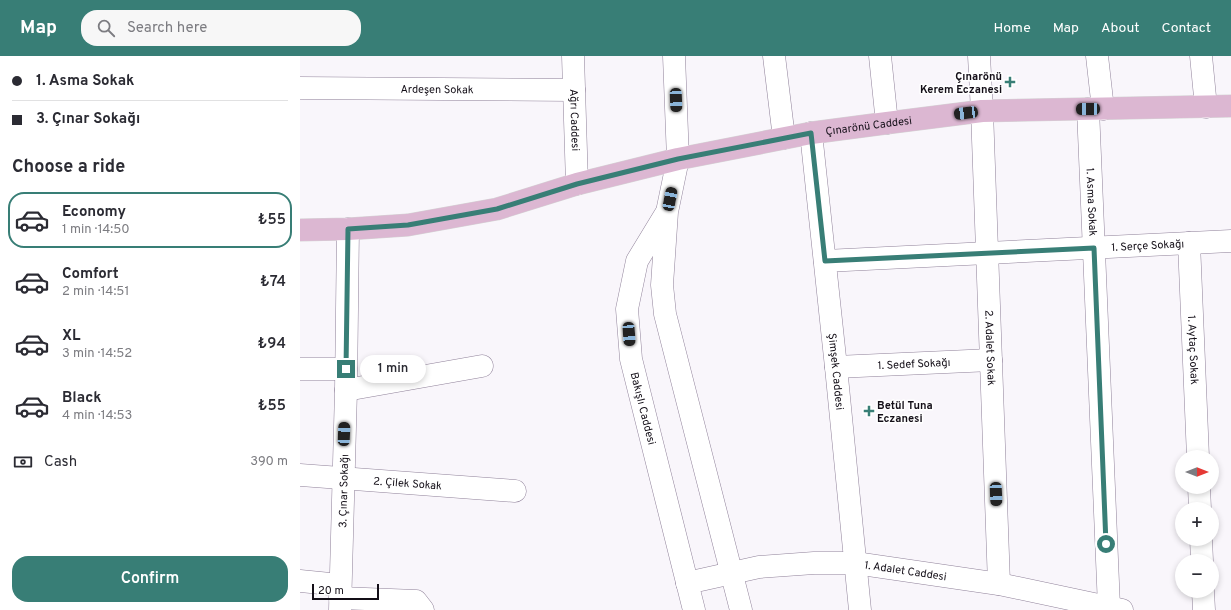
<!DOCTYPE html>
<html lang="en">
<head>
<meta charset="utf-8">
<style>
  body { margin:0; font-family:Overpass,sans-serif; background:#f7f7f7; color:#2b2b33; height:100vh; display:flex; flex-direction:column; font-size:15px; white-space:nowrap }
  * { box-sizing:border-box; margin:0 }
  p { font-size:13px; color:#7c7c81 }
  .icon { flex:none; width:22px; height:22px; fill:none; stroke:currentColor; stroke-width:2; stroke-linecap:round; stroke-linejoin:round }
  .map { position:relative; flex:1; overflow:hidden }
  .side { display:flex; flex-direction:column; background:#fff; width:300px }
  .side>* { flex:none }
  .guide { display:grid; align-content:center; height:88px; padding:0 12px; background:#fff }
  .needle { width:26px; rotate:90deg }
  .controls { position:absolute; left:875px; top:394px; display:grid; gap:8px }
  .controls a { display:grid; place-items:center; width:44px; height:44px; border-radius:50%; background:#fff; box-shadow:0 2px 6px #0003; font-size:20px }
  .scale { position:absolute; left:12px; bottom:10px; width:67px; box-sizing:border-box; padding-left:4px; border:2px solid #130e17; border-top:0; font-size:11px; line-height:14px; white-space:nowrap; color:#130e17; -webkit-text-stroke:3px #fff; paint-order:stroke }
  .end { position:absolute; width:18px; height:18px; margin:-9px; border:5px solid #387e76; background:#fff; box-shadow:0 0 0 2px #fff }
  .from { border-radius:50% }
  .bubble { position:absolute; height:28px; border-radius:14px; background:#fff; box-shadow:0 2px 6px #0003; font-size:13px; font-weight:600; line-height:28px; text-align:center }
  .car { position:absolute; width:12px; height:24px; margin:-12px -6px; border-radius:5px; box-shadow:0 0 3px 1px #0007; background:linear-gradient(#222 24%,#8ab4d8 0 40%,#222 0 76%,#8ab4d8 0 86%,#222 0) }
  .guide b { display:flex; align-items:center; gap:14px; height:38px; font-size:15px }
  .guide b+b { border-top:1px solid #e1e1e2 }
  .guide i { width:10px; height:10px; background:#2b2b33 }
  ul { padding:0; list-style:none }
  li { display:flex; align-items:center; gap:12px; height:56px; margin:0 8px 6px; padding:0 4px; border:2px solid transparent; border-radius:16px }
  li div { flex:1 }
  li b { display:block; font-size:15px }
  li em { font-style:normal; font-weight:600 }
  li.on { border-color:#387e76 }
  li>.icon { width:36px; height:36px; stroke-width:1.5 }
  h2 { padding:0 12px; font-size:18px; line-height:48px }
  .pay { display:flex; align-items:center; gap:10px; height:44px; padding:0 12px; font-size:15px }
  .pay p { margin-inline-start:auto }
  .primary-button { display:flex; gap:8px; margin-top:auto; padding:8px 12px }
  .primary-button a { flex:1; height:46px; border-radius:16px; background:#387e76; color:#fff; font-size:16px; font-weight:600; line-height:46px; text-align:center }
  header { display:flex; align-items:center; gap:24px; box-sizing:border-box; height:56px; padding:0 20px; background:#387e76; color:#fff }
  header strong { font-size:19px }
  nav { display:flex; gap:22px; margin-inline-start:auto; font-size:14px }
  .search { width:280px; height:36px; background:#f7f7f7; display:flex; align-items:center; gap:10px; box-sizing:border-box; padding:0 14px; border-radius:16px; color:#7c7c81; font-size:15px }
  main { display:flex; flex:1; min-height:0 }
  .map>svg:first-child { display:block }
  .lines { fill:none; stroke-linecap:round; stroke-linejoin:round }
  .minor-casing { stroke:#90829a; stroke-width:23 }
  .major-casing { stroke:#d5d4d5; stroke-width:23 }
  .minor { stroke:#fff; stroke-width:22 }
  .major { stroke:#dcb7d2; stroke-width:22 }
  .route { stroke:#387e76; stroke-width:5 }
  .poi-dot { fill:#387e76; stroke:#fff; stroke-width:1.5 }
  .labels { text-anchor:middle; stroke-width:3; stroke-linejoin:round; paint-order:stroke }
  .poi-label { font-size:11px; font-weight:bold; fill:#130e17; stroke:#fff; text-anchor:end }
  .street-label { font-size:11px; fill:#130e17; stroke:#fff }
</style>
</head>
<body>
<header>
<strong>Map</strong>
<div class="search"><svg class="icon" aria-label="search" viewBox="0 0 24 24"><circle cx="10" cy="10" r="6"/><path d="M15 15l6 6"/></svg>Search here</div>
<nav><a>Home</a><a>Map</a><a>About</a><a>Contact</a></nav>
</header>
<main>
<section class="side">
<div class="guide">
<b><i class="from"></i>1. Asma Sokak</b>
<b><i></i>3. Çınar Sokağı</b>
</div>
<h2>Choose a ride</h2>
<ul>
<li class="on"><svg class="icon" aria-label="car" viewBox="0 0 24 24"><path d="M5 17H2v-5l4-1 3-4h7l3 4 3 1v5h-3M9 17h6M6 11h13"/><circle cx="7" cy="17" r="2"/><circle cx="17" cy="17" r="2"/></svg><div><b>Economy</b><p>1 min · 14:50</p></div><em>₺55</em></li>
<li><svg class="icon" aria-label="car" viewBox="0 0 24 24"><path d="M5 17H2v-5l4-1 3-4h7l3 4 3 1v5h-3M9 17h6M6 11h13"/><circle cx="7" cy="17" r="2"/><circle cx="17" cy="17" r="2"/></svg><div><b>Comfort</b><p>2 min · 14:51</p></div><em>₺74</em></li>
<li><svg class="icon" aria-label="car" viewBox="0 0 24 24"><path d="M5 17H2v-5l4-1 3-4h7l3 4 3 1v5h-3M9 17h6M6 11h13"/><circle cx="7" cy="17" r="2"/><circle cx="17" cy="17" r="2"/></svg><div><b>XL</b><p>3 min · 14:52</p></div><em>₺94</em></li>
<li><svg class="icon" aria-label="car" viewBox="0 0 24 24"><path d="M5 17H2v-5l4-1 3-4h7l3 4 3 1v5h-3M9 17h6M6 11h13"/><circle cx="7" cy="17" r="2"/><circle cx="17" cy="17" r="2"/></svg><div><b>Black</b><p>4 min · 14:53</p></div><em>₺55</em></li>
</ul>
<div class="pay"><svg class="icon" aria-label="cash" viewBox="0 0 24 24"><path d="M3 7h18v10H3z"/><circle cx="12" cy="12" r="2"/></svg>Cash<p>390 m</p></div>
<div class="primary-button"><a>Confirm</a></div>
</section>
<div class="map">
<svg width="931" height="554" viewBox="0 0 931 554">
  <rect width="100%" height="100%" fill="#f9f6fb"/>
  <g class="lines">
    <!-- minor casing -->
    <g class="minor-casing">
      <g id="minor">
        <path id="s1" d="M273,0L277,128"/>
        <path d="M374,0L378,103L367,156L362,229L365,258L441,554"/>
        <path d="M474,0L484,82"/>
        <path d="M580,0L587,67"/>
        <path id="s2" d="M679,0L682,55L699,528"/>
        <path d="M797,0L803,53"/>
        <path d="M901,0L906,51"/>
        <path id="s3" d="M0,32L274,34"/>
        <path id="s4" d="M788,53L809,551"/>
        <path id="s5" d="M511,77L536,311L560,554"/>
        <path id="s6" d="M365,159L337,205L327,253L331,303L394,554"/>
        <path id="s7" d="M889,187L898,401"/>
        <path id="s8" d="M525,205L931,185"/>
        <path id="s9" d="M536,311L691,304"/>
        <path d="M0,313H46"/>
        <path d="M46,334L182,310"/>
        <path id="s10" d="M0,419L215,435"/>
        <path d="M899,431L900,453"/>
        <path d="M901,483L902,505"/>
        <path d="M0,525L40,529"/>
        <path id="s11" d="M387,527L459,511L514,507H555L699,528L822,554"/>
        <path d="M903,535L904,554"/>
        <path d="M40,542L116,545L123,554"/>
        <path id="s12" d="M40,554L46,334L48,173"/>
      </g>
    </g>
    <!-- major casing -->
    <g class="major-casing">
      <g id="major">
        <path id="s13" d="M0,174L48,173L108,169L197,153L277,128L378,103L511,77L587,67L682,55L931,50"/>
      </g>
    </g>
    <!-- minor -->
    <use href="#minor" class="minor"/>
    <!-- major -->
    <use href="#major" class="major"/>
  </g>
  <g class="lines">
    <!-- route -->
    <path class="route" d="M46,313L48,173L108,169L197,153L277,128L378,103L511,77L525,205L794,192L806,488"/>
  </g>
  <!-- markers -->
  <g class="poi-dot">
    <path d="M708 20h4v4h4v4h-4v4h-4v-4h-4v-4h4z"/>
    <path d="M567 349h4v4h4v4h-4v4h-4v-4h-4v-4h4z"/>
  </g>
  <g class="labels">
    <!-- poi labels -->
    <g class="poi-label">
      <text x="702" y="24">Çınarönü<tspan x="702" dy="13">Kerem Eczanesi</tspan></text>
      <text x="577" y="353" text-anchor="start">Betül Tuna<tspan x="577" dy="13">Eczanesi</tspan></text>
    </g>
    <!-- street labels -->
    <g class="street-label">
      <text dy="4" stroke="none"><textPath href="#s3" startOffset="137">Ardeşen Sokak</textPath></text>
      <text dy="4" stroke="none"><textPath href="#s1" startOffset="64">Ağrı Caddesi</textPath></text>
      <text dy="4" stroke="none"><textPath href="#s13" startOffset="580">Çınarönü Caddesi</textPath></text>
      <text dy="4" stroke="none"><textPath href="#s4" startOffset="93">1. Asma Sokak</textPath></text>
      <text dy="4" stroke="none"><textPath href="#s8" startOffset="323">1. Serçe Sokağı</textPath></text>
      <text dy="4" stroke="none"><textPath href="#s2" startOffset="292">2. Adalet Sokak</textPath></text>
      <text dy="4" stroke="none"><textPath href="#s7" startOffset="107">1. Aytaç Sokak</textPath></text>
      <text dy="4" stroke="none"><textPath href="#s9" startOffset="78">1. Sedef Sokağı</textPath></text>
      <text dy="4" stroke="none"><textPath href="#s5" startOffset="240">Şimşek Caddesi</textPath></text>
      <text dy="4" stroke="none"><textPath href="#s6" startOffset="204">Bakışlı Caddesi</textPath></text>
      <text dy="4" stroke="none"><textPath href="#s10" startOffset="108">2. Çilek Sokak</textPath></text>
      <text dy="4" stroke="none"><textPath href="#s12" startOffset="119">3. Çınar Sokağı</textPath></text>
      <text dy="4" stroke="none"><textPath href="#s11" startOffset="221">1. Adalet Caddesi</textPath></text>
    </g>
  </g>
</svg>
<div class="controls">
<a><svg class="needle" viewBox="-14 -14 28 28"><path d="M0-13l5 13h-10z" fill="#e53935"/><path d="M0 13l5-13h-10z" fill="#7c7c81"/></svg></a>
<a>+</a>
<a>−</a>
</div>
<div class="scale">20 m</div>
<i class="end from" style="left:806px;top:488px"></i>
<i class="end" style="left:46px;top:313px"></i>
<div class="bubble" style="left:60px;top:299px;width:66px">1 min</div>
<i class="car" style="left:376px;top:44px;rotate:178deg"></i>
<i class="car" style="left:788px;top:53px;rotate:269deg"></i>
<i class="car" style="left:666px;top:57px;rotate:263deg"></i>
<i class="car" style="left:370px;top:143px;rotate:11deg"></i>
<i class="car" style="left:329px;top:278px;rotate:176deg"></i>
<i class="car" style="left:44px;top:378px;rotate:2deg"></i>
<i class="car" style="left:696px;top:438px;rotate:178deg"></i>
</div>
</main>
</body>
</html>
